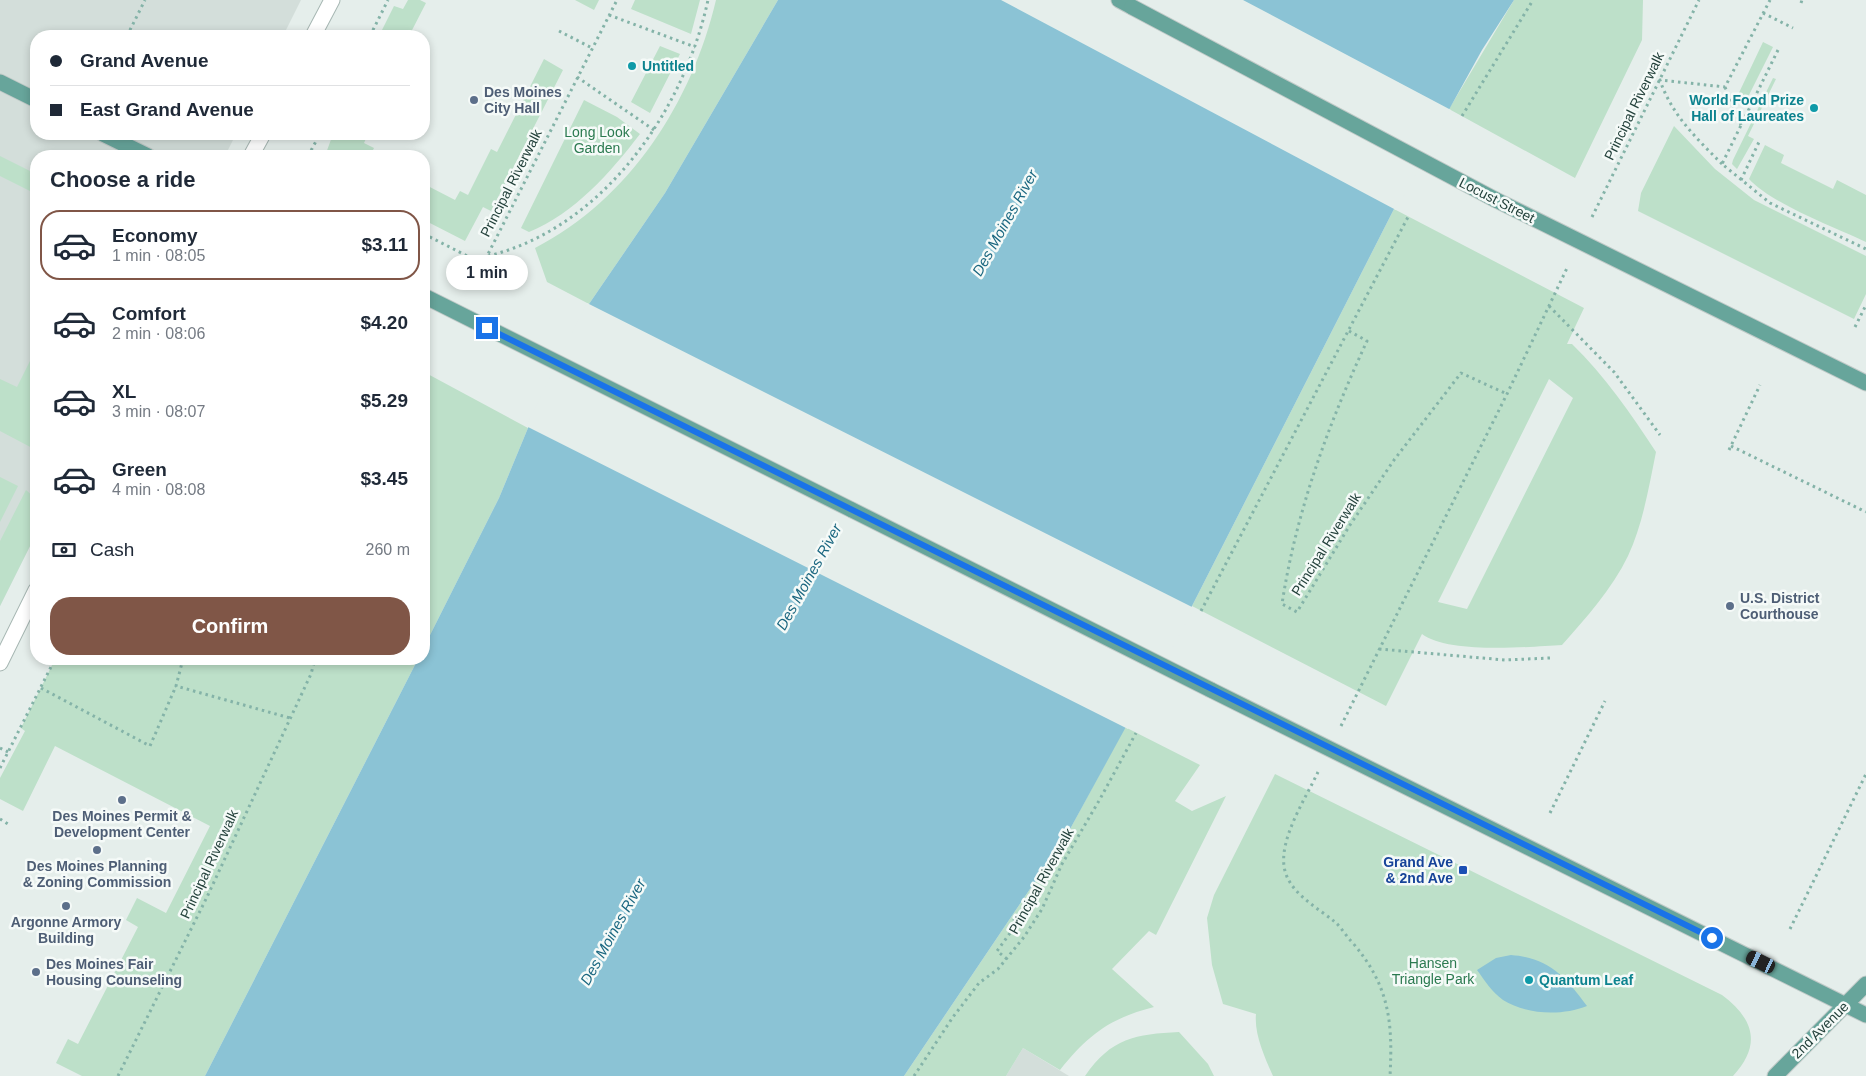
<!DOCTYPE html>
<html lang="en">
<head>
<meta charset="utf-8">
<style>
  body { margin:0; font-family:Helvetica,sans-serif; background:#f6f6f7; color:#1f2937; height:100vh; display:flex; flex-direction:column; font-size:19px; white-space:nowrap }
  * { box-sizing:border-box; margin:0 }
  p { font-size:16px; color:#747a83 }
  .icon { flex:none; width:28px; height:28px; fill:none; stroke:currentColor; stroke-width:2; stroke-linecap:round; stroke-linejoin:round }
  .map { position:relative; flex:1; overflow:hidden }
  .side { position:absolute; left:30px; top:150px; width:400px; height:515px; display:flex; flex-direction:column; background:#fff; border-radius:20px; box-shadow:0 2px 8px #0003 }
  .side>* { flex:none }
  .banner { position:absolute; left:30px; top:30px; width:400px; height:110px; border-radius:20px; box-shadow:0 2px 8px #0003; display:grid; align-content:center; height:110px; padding:0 20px; background:#fff }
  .end { position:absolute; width:22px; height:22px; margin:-11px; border:6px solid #1a73e8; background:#fff; box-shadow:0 0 0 2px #fff }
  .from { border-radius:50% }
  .bubble { position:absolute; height:35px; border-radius:18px; background:#fff; box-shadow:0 2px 8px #0003; font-size:16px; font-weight:600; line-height:35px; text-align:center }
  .car { position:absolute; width:15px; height:30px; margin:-15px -8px; border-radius:6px; box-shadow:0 0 4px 1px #0007; background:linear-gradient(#222 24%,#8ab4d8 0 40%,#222 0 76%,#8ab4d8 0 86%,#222 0) }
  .banner b { display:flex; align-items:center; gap:18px; height:48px; font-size:19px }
  .banner b+b { border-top:1px solid #e0e1e3 }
  .banner i { width:12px; height:12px; background:#1f2937 }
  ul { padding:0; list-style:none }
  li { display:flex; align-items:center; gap:15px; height:70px; margin:0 10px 8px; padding:0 10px; border:2px solid transparent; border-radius:20px }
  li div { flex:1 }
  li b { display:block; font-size:19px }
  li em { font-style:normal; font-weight:600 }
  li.current { border-color:#805647 }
  li>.icon { width:45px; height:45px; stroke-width:1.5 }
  h2 { padding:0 20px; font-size:22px; line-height:60px }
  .pay { display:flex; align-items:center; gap:12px; height:55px; padding:0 20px; font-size:19px }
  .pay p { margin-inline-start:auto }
  .action { display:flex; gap:10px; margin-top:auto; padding:10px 20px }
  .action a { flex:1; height:58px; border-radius:20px; background:#805647; color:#fff; font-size:20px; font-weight:600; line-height:58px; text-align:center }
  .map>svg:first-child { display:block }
  .built { fill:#d3deda }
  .green { fill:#bde0c9; fill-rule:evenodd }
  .water { fill:#8bc3d5 }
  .pier { fill:#e5eeeb }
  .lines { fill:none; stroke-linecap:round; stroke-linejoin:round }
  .minor-casing { stroke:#a7b7b3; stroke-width:17 }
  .major-casing { stroke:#c1cac8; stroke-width:17 }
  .path { stroke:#84b3a8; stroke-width:3; stroke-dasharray:2.5 4; stroke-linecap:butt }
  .minor { stroke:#fff; stroke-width:15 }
  .major { stroke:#67a59b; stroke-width:15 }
  .major-bridge-casing { stroke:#c1cac8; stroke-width:17; stroke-linecap:butt }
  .major-bridge { stroke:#67a59b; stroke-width:15 }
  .route { stroke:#1a73e8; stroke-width:6 }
  .culture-dot { fill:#0f9aa8; stroke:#f5faf8; stroke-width:2 }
  .service-dot { fill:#5c6f8a; stroke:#f5faf8; stroke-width:2 }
  .transit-dot { fill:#1a4fb4; stroke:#f5faf8; stroke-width:2 }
  .labels { text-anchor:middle; stroke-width:5; stroke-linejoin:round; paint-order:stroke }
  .culture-label { font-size:14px; font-weight:bold; fill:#0d838f; stroke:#f5faf8; text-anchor:start }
  .service-label { font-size:14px; font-weight:bold; fill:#4e5e75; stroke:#f5faf8; text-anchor:start }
  .street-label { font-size:14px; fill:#23413b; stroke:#f5faf8 }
  .park-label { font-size:14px; fill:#2b7a50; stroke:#f5faf8 }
  .transit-label { font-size:14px; font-weight:bold; fill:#164399; stroke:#f5faf8; text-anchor:end }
  .water-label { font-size:15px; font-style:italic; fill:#1a6780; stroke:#f5faf8 }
</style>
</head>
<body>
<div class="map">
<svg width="1866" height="1076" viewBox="0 0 1866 1076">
  <rect width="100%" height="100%" fill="#e5eeeb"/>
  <!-- built -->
  <path class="built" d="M0,0H301L283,36H36V134H236L225,156H36V534L0,606Z
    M1023,1048L1069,1076H1006Z"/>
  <!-- green -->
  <path class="green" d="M408,0H420L426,3L409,36H379L394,6L403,9Z
    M575,0H599L594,10Z
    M635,0H700L691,34L631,9Z
    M716,0H778L665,193L589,304L547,282L535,248C630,199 692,102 716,0Z
    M1514,0H1643L1642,40L1575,178L1449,109Z
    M1763,42L1773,47L1745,103L1736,99Z
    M660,46L680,54L650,113L631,102Z
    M544,59L563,70L491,211L483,207L465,241L424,220V184L455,200L460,191L468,195L491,149L497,152Z
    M1773,78L1776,79L1748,136L1754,139L1737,169L1732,164L1733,160Z
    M584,100L617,117L640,134C610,173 575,213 529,232L521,228Z
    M1674,126L1715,169L1754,200L1866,256V294L1854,319L1638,211L1641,193Z
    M333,134H368L364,143L374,148L370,156H325Z
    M1765,145L1784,155L1781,163L1833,189L1837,180L1866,195V242C1834,227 1772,204 1749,179Z
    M0,156L36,174V194L0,176Z
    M1394,209L1584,308L1567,344H1572C1605,376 1631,414 1656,452C1649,486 1643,524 1628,556C1612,589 1586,618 1562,645C1528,647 1448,654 1422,634L1386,706L1192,606ZM1549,379L1573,398L1467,609L1438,602Z
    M36,349V450L0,431V379L17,387Z
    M424,372L528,428L499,498L424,647Z
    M0,477L18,486L0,522Z
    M26,490L36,499V534L0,606V541Z
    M55,659H418L205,1076H82L56,1063L68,1039L78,1044L138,927L126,920L137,898L166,913L210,826L55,746L23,811L0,799V778L25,731L21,728Z
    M1125,727L1200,765L1175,801L1192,811L1226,796L1156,935L1149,931L1112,969L1154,1007C1110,1018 1088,1035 1060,1070L1023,1048L1006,1076H904L1069,831Z
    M1275,774L1722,995C1754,1019 1762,1045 1733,1076H1273C1265,1058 1254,1034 1256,1014L1223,1004L1212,965L1207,918L1214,895Z
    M1179,1032L1208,1064L1214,1076H1085C1111,1038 1136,1034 1179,1032Z"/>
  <!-- water -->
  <path class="water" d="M778,0H1514L1482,50L1394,209L1192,606L1069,831L904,1076H205L418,659H424V647L499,498L528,428L589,304L665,193Z
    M1511,955C1549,958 1565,976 1587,1006C1562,1016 1527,1015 1503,1000C1492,992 1485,981 1477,970L1496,958Z"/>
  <!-- pier -->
  <path class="pier" d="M1001,0H1243L1451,110L1396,210Z
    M587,303L1194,608L1128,729L526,426Z"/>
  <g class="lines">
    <!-- minor casing -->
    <g class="minor-casing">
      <path id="minor" d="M313,36L332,0
        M251,156L263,134
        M0,663L36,590"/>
    </g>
    <!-- major casing -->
    <g class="major-casing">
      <path id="major" d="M1119,0L1132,7
        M0,82L36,100
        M103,134L148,156
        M1496,200L1866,383
        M424,296L852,510
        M1211,690L1866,1015
        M1775,1076L1866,984"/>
    </g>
    <!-- path -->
    <path class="path" d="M1801,3L1802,0
      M1763,13L1793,28
      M609,15L695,47
      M559,31L592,48
      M127,36L145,0
      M370,36L388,0
      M1778,50L1722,164L1770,203L1866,249
      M577,77L654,130
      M1725,87L1741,125
      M1462,116L1533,0
      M308,156L320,134
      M1722,164C1697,139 1671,114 1660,80L1725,87L1770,0
      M1741,180L1759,142
      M1592,217L1699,0
      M424,234L483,264L617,0
      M488,256C603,228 684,111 708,0
      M1549,306L1614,372L1660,435
      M1855,327L1866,305
      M1349,331L1367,341C1328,425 1296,512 1282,604L1297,612L1350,525L1394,460L1461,373L1507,394
      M1731,446L1866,512
      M1729,450L1760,385
      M1201,611L1408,217
      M1379,649L1505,660L1550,658
      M183,659L176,686L290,718
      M41,688L150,746L176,686
      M1341,726L1507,394L1568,266
      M0,748L8,752
      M0,768L55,659
      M1318,772C1306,798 1277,841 1285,871C1291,894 1318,908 1335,922C1341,927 1346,936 1352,942C1389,985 1393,1021 1390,1076
      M1550,813L1605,701
      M0,819L8,824
      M1790,929L1866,774
      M1007,959L997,951L1018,922L1012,918
      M118,1076L207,897L311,674L315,659
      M914,1076L953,1017L979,983L998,969L1024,937L1042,909L1062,864L1100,799L1136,733"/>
    <!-- minor -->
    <use href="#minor" class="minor"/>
    <!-- major -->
    <use href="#major" class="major"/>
    <!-- major-bridge casing -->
    <g class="major-bridge-casing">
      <path id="major-bridge" d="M1132,7L1496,200
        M852,510L1211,690"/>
    </g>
    <!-- major-bridge -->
    <use href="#major-bridge" class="major-bridge"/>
  </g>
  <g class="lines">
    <!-- route -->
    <path class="route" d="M487,328L1712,938"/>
  </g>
  <!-- markers -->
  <g class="culture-dot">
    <circle cx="632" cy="66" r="5"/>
    <circle cx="1814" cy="108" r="5"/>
    <circle cx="1529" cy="980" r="5"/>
  </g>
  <g class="service-dot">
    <circle cx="474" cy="100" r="5"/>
    <circle cx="1730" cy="606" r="5"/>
    <circle cx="122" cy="800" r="5"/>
    <circle cx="97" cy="850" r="5"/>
    <circle cx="66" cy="906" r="5"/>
    <circle cx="36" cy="972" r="5"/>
  </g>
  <rect class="transit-dot" x="1458" y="865" width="10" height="10" rx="2.5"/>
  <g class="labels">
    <!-- culture labels -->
    <g class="culture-label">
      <text x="642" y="71">Untitled</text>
      <text x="1804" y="105" text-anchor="end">World Food Prize<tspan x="1804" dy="16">Hall of Laureates</tspan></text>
      <text x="1539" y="985">Quantum Leaf</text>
    </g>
    <!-- service labels -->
    <g class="service-label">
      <text x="484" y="97">Des Moines<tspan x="484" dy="16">City Hall</tspan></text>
      <text x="1740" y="603">U.S. District<tspan x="1740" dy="16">Courthouse</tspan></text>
      <text x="122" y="821" text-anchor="middle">Des Moines Permit &amp;<tspan x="122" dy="16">Development Center</tspan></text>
      <text x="97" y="871" text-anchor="middle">Des Moines Planning<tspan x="97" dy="16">&amp; Zoning Commission</tspan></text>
      <text x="66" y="927" text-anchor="middle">Argonne Armory<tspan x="66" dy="16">Building</tspan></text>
      <text x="46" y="969">Des Moines Fair<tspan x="46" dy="16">Housing Counseling</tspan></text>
    </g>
    <!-- street labels -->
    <g class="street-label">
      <text transform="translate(1634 106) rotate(-64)" y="5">Principal Riverwalk</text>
      <text transform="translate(511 183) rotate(-63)" y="5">Principal Riverwalk</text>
      <text transform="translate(1497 200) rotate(27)" y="5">Locust Street</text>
      <text transform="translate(1326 544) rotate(-58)" y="5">Principal Riverwalk</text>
      <text transform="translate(209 864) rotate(-65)" y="5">Principal Riverwalk</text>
      <text transform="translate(1041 881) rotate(-61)" y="5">Principal Riverwalk</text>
      <text transform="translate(1820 1030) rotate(-45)" y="5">2nd Avenue</text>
    </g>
    <!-- park labels -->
    <g class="park-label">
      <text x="597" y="137">Long Look<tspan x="597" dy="16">Garden</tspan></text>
      <text x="1433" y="968">Hansen<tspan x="1433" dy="16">Triangle Park</tspan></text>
    </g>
    <!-- transit labels -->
    <g class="transit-label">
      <text x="1453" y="867">Grand Ave<tspan x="1453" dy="16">&amp; 2nd Ave</tspan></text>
    </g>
    <!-- water labels -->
    <g class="water-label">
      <text transform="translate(1005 223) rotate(-61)" y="5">Des Moines River</text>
      <text transform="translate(809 577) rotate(-61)" y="5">Des Moines River</text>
      <text transform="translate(613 932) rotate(-61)" y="5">Des Moines River</text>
    </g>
  </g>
</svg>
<i class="end from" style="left:1712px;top:938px"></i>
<i class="end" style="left:487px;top:328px"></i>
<div class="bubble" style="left:446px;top:255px;width:82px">1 min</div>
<i class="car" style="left:1761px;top:962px;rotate:296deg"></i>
<div class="banner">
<b><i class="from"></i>Grand Avenue</b>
<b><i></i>East Grand Avenue</b>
</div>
<section class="side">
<h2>Choose a ride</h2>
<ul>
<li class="current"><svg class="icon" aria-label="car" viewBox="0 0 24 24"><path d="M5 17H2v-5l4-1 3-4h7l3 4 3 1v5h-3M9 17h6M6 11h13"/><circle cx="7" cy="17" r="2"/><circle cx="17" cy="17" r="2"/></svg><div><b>Economy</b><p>1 min · 08:05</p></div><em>$3.11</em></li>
<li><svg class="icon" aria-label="car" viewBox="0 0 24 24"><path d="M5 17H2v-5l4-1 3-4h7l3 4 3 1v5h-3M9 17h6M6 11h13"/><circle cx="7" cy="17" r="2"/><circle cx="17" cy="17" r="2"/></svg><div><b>Comfort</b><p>2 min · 08:06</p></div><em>$4.20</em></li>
<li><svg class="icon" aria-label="car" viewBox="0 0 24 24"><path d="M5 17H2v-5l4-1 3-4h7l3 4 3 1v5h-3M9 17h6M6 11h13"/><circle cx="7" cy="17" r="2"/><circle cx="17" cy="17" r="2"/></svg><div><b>XL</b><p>3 min · 08:07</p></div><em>$5.29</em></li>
<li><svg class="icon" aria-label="car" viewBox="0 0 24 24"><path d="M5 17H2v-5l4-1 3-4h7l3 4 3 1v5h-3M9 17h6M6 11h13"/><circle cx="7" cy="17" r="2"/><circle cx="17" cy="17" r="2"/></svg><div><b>Green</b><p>4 min · 08:08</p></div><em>$3.45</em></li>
</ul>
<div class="pay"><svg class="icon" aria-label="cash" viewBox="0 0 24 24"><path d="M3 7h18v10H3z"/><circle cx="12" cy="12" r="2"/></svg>Cash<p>260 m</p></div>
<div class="action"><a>Confirm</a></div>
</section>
</div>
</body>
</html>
